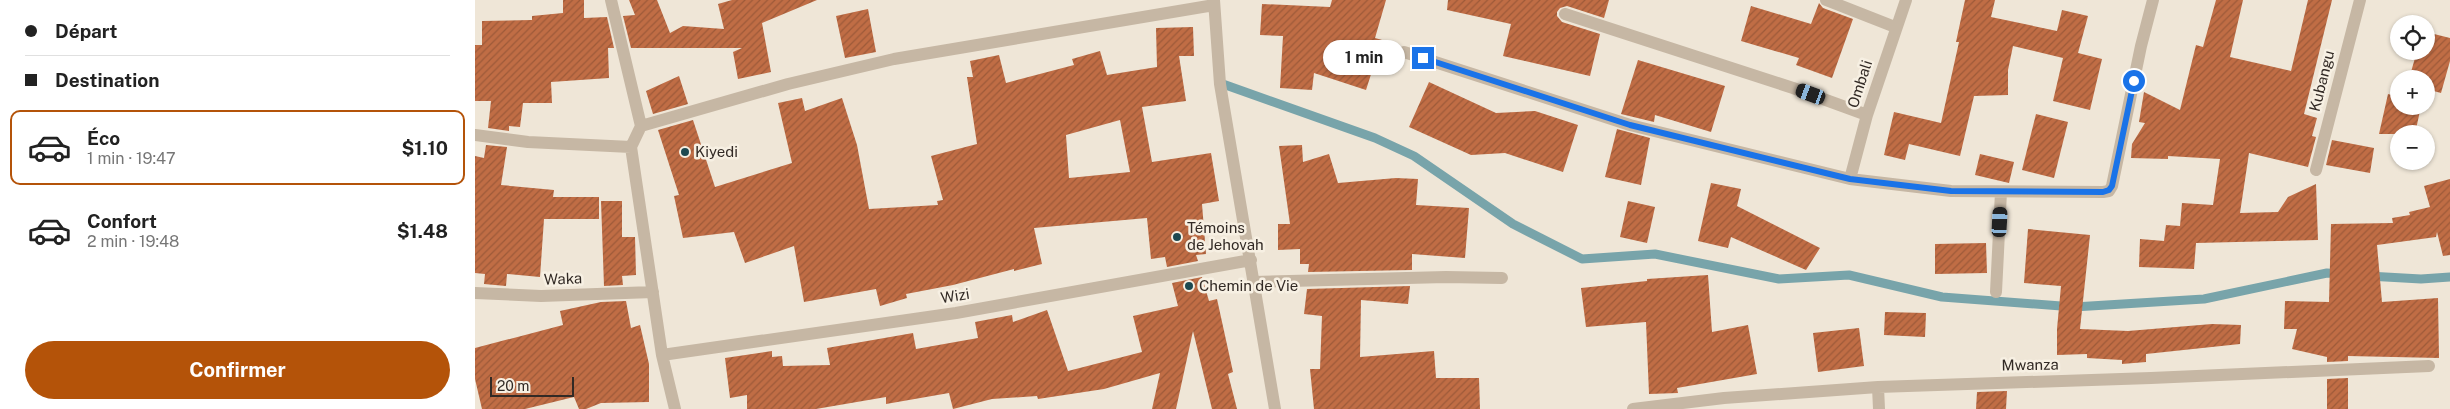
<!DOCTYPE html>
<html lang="fr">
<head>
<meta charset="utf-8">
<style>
  body { margin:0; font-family:"Public Sans",sans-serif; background:#f6f6f6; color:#222; height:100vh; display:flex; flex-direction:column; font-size:19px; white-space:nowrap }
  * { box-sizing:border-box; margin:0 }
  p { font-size:16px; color:#767676 }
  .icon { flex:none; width:28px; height:28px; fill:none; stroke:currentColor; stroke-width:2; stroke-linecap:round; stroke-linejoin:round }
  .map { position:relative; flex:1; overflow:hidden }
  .sheet { display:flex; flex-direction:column; background:#fff; width:475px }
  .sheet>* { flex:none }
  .banner { display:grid; align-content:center; height:110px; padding:0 25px; background:#fff }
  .buttons { position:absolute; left:1915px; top:15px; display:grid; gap:10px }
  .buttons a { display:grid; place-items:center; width:45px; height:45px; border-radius:50%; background:#fff; box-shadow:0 1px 4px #0004; font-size:25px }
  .scale { position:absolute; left:15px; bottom:12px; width:84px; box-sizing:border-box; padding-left:5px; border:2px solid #322a25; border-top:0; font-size:14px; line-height:18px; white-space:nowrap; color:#322a25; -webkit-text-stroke:4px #f7f0e3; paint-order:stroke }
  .end { position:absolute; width:22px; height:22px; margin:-11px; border:6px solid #1a73e8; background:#fff; box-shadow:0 0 0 2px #fff }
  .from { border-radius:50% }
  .bubble { position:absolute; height:35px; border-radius:18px; background:#fff; box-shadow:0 1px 4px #0004; font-size:16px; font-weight:700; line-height:35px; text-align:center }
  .car { position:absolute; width:15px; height:30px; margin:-15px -8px; border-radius:6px; box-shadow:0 0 4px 1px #0007; background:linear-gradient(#222 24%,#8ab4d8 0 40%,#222 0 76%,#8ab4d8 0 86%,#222 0) }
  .banner b { display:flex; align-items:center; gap:18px; height:48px; font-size:19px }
  .banner b+b { border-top:1px solid #e0e0e0 }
  .banner i { width:12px; height:12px; background:#222 }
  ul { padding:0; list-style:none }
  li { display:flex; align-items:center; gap:15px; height:75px; margin:0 10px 8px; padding:0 15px; border:2px solid transparent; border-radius:10px }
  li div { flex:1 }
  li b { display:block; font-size:19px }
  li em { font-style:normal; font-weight:700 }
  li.current { border-color:#b45309 }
  li>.icon { width:45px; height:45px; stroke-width:1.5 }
  .cta { display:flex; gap:10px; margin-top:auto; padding:10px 25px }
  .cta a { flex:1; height:58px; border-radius:30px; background:#b45309; color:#fff; font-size:20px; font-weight:700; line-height:58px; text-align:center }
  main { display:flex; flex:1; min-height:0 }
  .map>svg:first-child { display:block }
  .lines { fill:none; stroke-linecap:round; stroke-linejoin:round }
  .stream { stroke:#78a4aa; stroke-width:9 }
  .building { fill:url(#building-hatch); fill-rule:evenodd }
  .minor { stroke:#c6b7a4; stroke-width:12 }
  .route { stroke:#1a73e8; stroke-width:6 }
  .poi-dot { fill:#1d4951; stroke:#f7f0e3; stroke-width:2 }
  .labels { text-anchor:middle; stroke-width:5; stroke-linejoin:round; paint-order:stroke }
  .street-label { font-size:15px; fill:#322a25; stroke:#f7f0e3 }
  .poi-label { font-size:15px; fill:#322a25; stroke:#f7f0e3; text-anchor:start }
</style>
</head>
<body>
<main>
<section class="sheet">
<div class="banner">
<b><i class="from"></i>Départ</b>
<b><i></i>Destination</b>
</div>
<ul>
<li class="current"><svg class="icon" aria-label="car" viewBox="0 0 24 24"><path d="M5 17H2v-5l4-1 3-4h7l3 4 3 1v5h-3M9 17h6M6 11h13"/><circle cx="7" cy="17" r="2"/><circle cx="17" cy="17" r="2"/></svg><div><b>Éco</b><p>1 min · 19:47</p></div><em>$1.10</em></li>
<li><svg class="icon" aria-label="car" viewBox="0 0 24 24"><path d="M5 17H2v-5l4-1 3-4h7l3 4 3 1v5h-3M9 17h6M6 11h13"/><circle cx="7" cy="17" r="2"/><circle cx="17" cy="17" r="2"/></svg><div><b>Confort</b><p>2 min · 19:48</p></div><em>$1.48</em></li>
</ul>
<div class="cta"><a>Confirmer</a></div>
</section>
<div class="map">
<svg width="1975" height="409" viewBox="0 0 1975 409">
  <defs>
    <pattern id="building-hatch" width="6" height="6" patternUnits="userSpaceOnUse" patternTransform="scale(1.25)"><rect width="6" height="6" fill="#c06d45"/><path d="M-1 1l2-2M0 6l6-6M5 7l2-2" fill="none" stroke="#9d5a39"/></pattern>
  </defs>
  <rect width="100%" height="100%" fill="#efe6d7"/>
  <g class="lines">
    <!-- stream -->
    <path class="stream" d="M745,83L900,138L939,156L1038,224L1107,259L1180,254L1304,279L1374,275L1467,297L1599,307L1729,299L1852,273L1865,274
      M1893,276L1946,279L1975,277"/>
  </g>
  <!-- building -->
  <path class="building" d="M88,0H109V18L132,17L139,48H133L134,78L76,82L77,103H48L45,127L34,126V131L13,128L16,101H0V45H7V21L57,20V16L88,13Z
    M154,0H182L195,33L208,26L249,29L243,4L257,0H342L287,23L296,72L263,79L258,52L267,48H156L148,16L160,15Z
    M857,0H911L900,38L907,40L891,90L839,73L837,90L805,88L808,36L785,35L787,4L855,7Z
    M973,0H1134L1129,18L1092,6L1085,8L1082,12V16L1087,22L1125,34L1115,76L1028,56L1036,24L972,10Z
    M1490,0H1520L1516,17L1582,31L1587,10L1613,16L1603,53L1627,59L1615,110L1578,101L1588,58L1538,46L1533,70V95L1499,96L1485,156L1434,144L1430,160L1409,155L1419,112L1466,123L1484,42H1481Z
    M1741,0H1768L1755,57L1816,71L1833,0H1857L1829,114L1842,118L1837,136L1841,137L1833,167L1774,153L1765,213L1803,212L1813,197L1841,184L1843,240L1721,243L1719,269L1664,267L1665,239L1689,241L1691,225L1705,226L1707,203L1738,205L1745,159L1693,156V159L1656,158L1657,144L1670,123L1664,122L1669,92L1705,110L1721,45L1728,47Z
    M1344,3L1348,8L1378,19L1357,78L1321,65L1324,58L1266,41L1276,6L1336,24Z
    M393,9L401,52L370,58L361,16Z
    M718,27L719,56H704L711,101L667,107L677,162L736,153L744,201L727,204L731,254L721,255L723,261L692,267L690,257L676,259L672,218L559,228L567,264L539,271V269L478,285L431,294L432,298L405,306L401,289L329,302L319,246L270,263L259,232L208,238L199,196L204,195L183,130L218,120L240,187L317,163L303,103L327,98L330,111L367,98L382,145L394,209L463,205L462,201L468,200L456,156L502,144L492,77H498L495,61L524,55L531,83L599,65L597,59L625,51L632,75L682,67L681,28ZM645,120L655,172L594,178L591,135Z
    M1951,32L1975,38V61L1966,93L1951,89V79H1934L1942,51H1951Z
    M1163,60L1250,86L1236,132L1180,115L1179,122L1146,114Z
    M204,76L213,104L178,114L171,91Z
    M954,82L1021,113L1060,111L1103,125L1088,172L1030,153L996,155L934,127Z
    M1913,94L1924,97V106H1946L1940,134H1904Z
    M1561,114L1593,122L1579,178L1547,170Z
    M1142,129L1175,138L1166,185L1130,177Z
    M1857,140L1899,148L1895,173L1851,165Z
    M11,145L32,147L26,185L79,190L78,197H124V219H69L65,277L32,274L31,286L9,284L10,274L0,273V156L9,158Z
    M827,145L828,162L854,154L863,183L921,178L943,179L941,205L994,208L990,258L937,254V270L833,272L834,264H825V249L803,250V224H815L804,146Z
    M1505,154L1539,162L1534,183L1500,175Z
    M1975,179V255L1968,256L1962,232L1961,237L1902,245L1907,302L1963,298L1964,358L1873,356V361L1852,362V357L1817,349L1822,329H1809L1810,301L1854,302L1856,224L1918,223L1917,218L1935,215L1934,212L1955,207L1949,186Z
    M1236,183L1266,189L1262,206L1345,248L1331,270L1256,237L1253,248L1223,241Z
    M126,201H147V237H160L161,275L147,276L148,285L129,286Z
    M1153,201L1180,207L1172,243L1145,237Z
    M1553,229L1615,235L1605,329L1653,331L1737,324L1766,325L1765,344L1671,354V362L1647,364V360L1612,358V354L1582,355V329L1586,286L1549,283Z
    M1511,243L1512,273L1460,274V244Z
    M1233,275L1237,332L1273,325L1282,374L1202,388L1203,393L1174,394L1171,322L1111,327L1106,288L1172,281V279Z
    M727,277L734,301L742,299L758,372L753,374L762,409H737L718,331L701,409H677L685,373L629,389L563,399L562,396L517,399L478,409L474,393L411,404V397L341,409H272V395L255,398L250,358L297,351V357L307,356L308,366L355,365L352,348L438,333L441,349L503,338L500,322L537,315L538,322L572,310L593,371L667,352L658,316L703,306L697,283Z
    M935,286L933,304L886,300L885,357L959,351L961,378H1004L1005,409H839L835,369H845L847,316L829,314L832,289Z
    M151,301L156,328L165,325L174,364V402L126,403L111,409H104L99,397L50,409H7L0,379V348L88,325L85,311L126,302Z
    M1410,312L1451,313L1450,337L1409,335Z
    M1384,328L1389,366L1343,372L1338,333Z
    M1873,378V409H1852V379Z
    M1532,391L1531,409H1501L1502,392Z"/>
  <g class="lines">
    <!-- minor -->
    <path class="minor" d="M136,0L166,126L156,147L187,355L200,409
      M739,0L745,84L800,409
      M1351,0L1420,27
      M1090,14L1318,88L1392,115
      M929,52L1155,125L1375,179L1476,191L1628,192L1634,191L1637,186L1666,46L1678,0
      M166,126L313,84L419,59L739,5
      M0,135L53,142L156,147
      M1841,170L1885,0
      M1375,179L1392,115L1431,0
      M780,282L971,277L1027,278
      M1521,292L1526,192
      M0,293L66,296L178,292
      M187,355L481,313L776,260
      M1403,387L1404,409
      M1158,409L1249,398L1403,387L1676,378L1954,366"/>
  </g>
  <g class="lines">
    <!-- route -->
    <path class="route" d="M948,58L1155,125L1375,179L1476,191L1628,192L1634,190L1637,186L1659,81"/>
  </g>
  <!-- markers -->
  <g class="poi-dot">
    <circle cx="210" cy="152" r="5"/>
    <circle cx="702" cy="237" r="5"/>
    <circle cx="714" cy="286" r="5"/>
  </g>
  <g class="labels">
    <!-- street labels -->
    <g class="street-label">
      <text transform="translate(1847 81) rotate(-76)" y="5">Kubangu</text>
      <text transform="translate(1385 84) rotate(-72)" y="5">Ombali</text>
      <text transform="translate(88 279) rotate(-2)" y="5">Waka</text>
      <text transform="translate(480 296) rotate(-9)" y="5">Wizi</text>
      <text transform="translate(1555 365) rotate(-1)" y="5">Mwanza</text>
    </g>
    <!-- poi labels -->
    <g class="poi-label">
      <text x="220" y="157">Kiyedi</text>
      <text x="712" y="233">Témoins<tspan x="712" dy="17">de Jehovah</tspan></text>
      <text x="724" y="291">Chemin de Vie</text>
    </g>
  </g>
</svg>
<div class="buttons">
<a><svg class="icon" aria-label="locate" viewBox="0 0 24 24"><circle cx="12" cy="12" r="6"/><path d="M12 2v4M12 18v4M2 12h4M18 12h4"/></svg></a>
<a>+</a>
<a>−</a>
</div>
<div class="scale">20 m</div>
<i class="end from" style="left:1659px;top:81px"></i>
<i class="end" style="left:948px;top:58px"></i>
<div class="bubble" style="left:848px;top:40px;width:82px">1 min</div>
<i class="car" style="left:1336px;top:94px;rotate:290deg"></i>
<i class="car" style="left:1525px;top:222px;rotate:3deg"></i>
</div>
</main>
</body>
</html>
